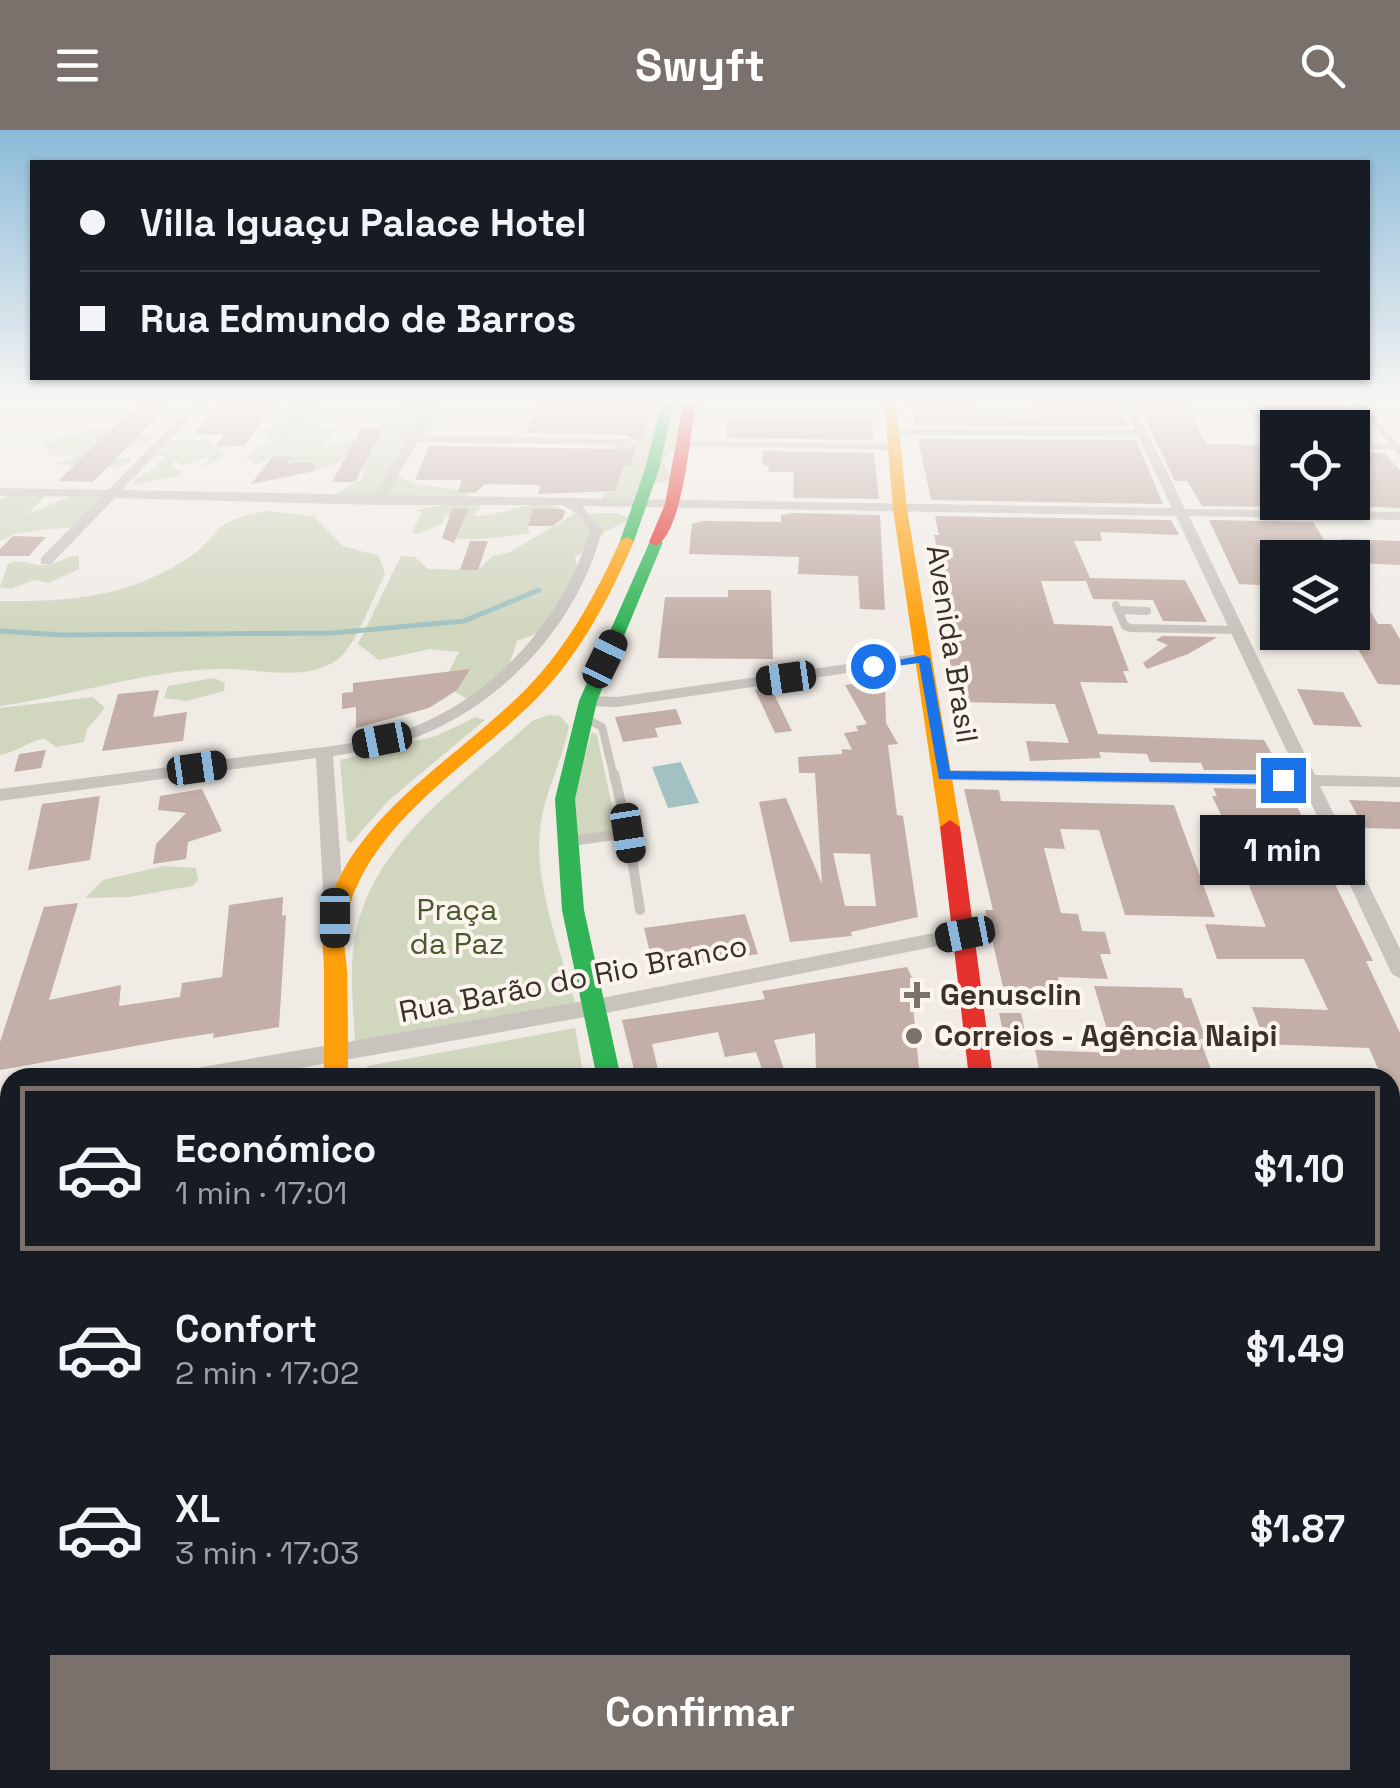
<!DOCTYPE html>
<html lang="es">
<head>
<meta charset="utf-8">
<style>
  body { margin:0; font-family:"Space Grotesk",sans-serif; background:#242831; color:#f1f3f6; height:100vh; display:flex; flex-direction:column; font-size:38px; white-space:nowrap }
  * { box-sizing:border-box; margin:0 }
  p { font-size:32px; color:#9ea1a6 }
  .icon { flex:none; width:55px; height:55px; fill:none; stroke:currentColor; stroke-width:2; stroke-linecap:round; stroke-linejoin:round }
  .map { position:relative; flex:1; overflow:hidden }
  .drawer { position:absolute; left:0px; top:938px; width:1400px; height:722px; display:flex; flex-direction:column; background:#171b24; border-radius:30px 30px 0 0; box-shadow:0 2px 8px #0004 }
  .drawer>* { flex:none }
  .guide { position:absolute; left:30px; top:30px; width:1340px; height:220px; border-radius:0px; box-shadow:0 2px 8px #0004; display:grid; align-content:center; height:220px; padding:0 50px; background:#171b24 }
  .fabs { position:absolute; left:1260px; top:280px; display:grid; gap:20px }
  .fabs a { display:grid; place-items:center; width:110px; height:110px; border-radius:0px; background:#171b24; box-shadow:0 2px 8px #0004; font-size:50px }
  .end { position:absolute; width:45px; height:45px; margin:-22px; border:12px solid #1a73e8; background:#fff; box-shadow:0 0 0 5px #fff }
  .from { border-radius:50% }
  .bubble { position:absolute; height:70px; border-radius:0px; background:#171b24; box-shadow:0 2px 8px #0004; font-size:32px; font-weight:700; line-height:70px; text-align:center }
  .car { position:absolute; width:30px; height:60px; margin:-30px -15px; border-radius:12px; box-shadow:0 0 8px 2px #0007; background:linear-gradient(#222 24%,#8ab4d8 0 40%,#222 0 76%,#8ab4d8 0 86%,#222 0) }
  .guide b { display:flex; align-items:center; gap:35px; height:95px; font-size:38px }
  .guide b+b { border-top:2px solid #363941 }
  .guide i { width:25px; height:25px; background:#f1f3f6 }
  ul { padding:18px 0 0; list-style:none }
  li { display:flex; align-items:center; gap:30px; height:165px; margin:0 20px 15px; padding:0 30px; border:5px solid transparent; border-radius:0px }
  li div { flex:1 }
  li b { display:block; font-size:38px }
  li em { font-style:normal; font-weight:700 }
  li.current { border-color:#7a716c }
  li>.icon { width:90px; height:90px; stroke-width:1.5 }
  .cta { display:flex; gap:20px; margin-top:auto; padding:20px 50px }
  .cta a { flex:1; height:115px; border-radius:0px; background:#7a716c; color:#fff; font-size:40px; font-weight:700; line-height:115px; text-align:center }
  header { display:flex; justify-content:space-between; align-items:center; height:130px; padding:0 50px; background:#7a716c; color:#fff; font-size:45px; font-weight:700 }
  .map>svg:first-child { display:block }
  .green { fill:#d1d6bf }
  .water { fill:#a1c2c1 }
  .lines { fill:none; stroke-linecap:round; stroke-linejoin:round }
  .stream { stroke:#a1c2c1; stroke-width:5 }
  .building { fill:#c3afa7; fill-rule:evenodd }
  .lane-far2 { stroke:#c9c3be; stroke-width:6 }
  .lane-far1 { stroke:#c9c3be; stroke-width:8 }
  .lane { stroke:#c9c3be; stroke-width:10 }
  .street { fill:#c9c3be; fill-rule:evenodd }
  .fast { fill:#30b455; fill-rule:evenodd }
  .slow { fill:#ff9f0a; fill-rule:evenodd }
  .jam { fill:#e5322d; fill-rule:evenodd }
  .route { fill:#1a73e8 }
  .poi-dot { fill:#7a716c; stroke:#fbf5ee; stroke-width:4 }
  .labels { text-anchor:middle; stroke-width:8; stroke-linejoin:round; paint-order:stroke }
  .street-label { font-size:30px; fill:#3b302b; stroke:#fbf5ee }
  .park-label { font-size:30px; fill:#4a5a2e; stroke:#fbf5ee }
  .poi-label { font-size:30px; font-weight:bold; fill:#3b302b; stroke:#fbf5ee; text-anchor:start }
</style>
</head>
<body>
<header><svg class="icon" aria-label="menu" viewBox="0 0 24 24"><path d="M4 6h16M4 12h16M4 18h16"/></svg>Swyft<svg class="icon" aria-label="search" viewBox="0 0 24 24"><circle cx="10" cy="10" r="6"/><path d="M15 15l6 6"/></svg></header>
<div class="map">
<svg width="1400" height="1658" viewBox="0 0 1400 1658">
  <rect width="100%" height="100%" fill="#f0ebe5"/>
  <!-- green -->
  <path class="green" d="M296,269H316L319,274L311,291L320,297L338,298L323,316C337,318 347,308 360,310L359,315C347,319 348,325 340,331C322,345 309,337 290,332L291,327L273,326L256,335L245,328C250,322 264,315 271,311L264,302C279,293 284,281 296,269Z
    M403,269H458L440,277L447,286L432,290L442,297L413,307L411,326L397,337L398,346L415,354L470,361L467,369L339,366L336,363L361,350L365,341L362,338L374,318L370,313L384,304L379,296L389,292L398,279L397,271Z
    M658,269H704L700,278L674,285L704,281L713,287L689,300L663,331L672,349L636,359L637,366L628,371L602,369V364L615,361L623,337L631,335L613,318L623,309L643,306L646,292L659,287L641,289L637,276Z
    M93,298L155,306L146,315L128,319L123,316L113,328L132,327L130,333L114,338L54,334L79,325H49V319L42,314Z
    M170,310H210L213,316L231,318L217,320L224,324L223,327L199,339L209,330L207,327L182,335L175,330L171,336L183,342L178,346L133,355L135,349L154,339L167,325L151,327L172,317H163Z
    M10,364H47L28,384L71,366L105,367L71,397L18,403L0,411V370Z
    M479,373L481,378L473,386C506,387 538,362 568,383H532L528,398L530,403C505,407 481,411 454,408L464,387L445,386L442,394L418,404L412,402L421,384L418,380C438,374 459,374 479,373Z
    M265,381L313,386L343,416L379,426L385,444C373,467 356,516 337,530C304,552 263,539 226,539C150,538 75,566 0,576V471C72,472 132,467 194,424C205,416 212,405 221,397C234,387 251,385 265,381Z
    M576,383H616L631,389L606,401L587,421L575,426L579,449L541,502L517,511L509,536L469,570L450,559L448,544L459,522L430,519L379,530L358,514L401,426L415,427L428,439L478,440L493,426L510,422Z
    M79,425V439L49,453L34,450L11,459L0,457L8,434C23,427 33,437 47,435C58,433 67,426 79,425Z
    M214,548L225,553L224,561L186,571L164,568L168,556Z
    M93,567L105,578L87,599L84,612L56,617L45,609C30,610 17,622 0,625V578Z
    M549,585L560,586L569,596C563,629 546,659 541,692C532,751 560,817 575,873L355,914C354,881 349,846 354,814C368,713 463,655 532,591Z
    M476,587L485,590L389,670L351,713L347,711L340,630L436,606Z
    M592,602L597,605L617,700L574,706L571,668Z
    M164,736L196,738L198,750L192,756L129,767L85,768L103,750Z
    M575,898L584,947H367V936Z"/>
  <!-- water -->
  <path class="water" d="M681,632L699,673L668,678L652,637Z"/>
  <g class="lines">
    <!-- stream -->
    <path class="stream" d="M0,501L62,505L332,503L464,491L539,460"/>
  </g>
  <!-- building -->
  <path class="building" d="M142,269H174L93,352L58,351Z
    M224,269H287L274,286H266L244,316H215L224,305L194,304Z
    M539,269H651L643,308L636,311L627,305L526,303Z
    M907,269H975L981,285L1036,288L1027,270H1118L1129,296L915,295Z
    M1140,269H1184L1206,314L1274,315L1278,320V372H1301L1304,377L1202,376L1187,351H1175L1136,270Z
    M1244,273L1339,275L1367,309H1352V298H1300L1295,292L1256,291Z
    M728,288L871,289L873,310L726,308Z
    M362,297H384L355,352H332Z
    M918,309L1136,310L1163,374L931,370Z
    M636,314L631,336H624L615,361L538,364L540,355L485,354L475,363L458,362L462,350H415L429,316L627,319Z
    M763,321L874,323L879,369L793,368L794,342H768L769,336L762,334Z
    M1352,323H1384L1400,340V378L1352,376Z
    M273,326L292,327L287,333H314L315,341L251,354Z
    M452,379H468L454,413L442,408Z
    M533,379H561L565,381L563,388L553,396H528Z
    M793,383L880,385L885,480L860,479L858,446L798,444L799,427L689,424L692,394L702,391L781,392V385Z
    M935,386L1171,390L1179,405L1100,402L1102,411H1074L1090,448L1185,450L1207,492L1163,491L1153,470L1093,469L1086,451H1041L1054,494L1112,496L1121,520L1129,541H1123L1128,553L1080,552L1098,604L1264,610L1281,640H1204L1201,633L1150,632L1147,624L1099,622L1101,628L1030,631L1026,611L1069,613L1055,574L959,572L947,519H953L945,472H949L934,405H939Z
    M1209,390L1313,392L1328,417L1261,414L1278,446V456L1239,454Z
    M13,406L46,407L29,426H0V419Z
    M1342,409L1400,411V435L1358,433Z
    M470,411H488L478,440H460Z
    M1352,451L1378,494H1391L1400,509V555L1378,554L1358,519L1289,518L1279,502H1352Z
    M728,460H771L773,529L658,528L665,467H728Z
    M1162,506L1215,507L1216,508L1188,524L1147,539L1143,533L1168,515L1156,510Z
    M470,539L457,560L429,578L356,598V577L342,579V563L353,562V553Z
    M885,549L886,593L898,614L888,615L897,685L903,686L918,787L851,802L852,806L790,812L759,672L786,668L822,754L815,643H799L798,627L842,624V619L852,620L844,603L858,601L856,596L867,594L845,555ZM833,723L870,724L876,776H845Z
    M771,558L792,601L775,603L755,560Z
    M1297,559L1343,562L1362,597L1314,595Z
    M159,560L153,587L187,582L183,611L102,621L118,564Z
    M676,579L682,594L655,598L658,607L623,612L615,587Z
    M46,620L41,638L14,642L19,624Z
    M1213,658L1289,660L1315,713L1272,711L1264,692L1224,691L1212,666H1217Z
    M202,659L222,701L188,712L186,729L153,734L156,714L186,683L158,680L160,666Z
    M964,659L999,660L1001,671L1174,675L1215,787L1125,785L1099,700L1060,699L1065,719L1044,718L1061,783L1078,784L1082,801L1105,802L1111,824H1100L1108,849L1058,847L1060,857L1004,861L985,780H993Z
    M100,666L90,730L28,740L42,674Z
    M1349,670L1400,672V699L1364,698Z
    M1243,741L1330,744L1373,831H1366L1400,903V981L1390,961V948H1382L1369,918L1266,914L1252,877L1328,880L1304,829H1217L1205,794L1266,797Z
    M283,767L282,786L286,785L279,897L213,908L214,903L169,910L0,940V912L44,777L78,773L49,870L121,855L119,876L180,867L182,853L222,847L229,775Z
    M745,784L758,824L654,839L644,798Z
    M907,837L924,874L913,876L920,948H849V944L816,943L815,903L774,910L787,948H765L756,922L725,927L718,902L652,914L660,948H636L622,890L765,869L762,861Z
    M1094,856L1182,858L1185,868H1191L1206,909H1200L1214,948H1041L1035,920L1114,923Z
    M999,883H1021L1026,906H1004Z"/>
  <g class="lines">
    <!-- lane-far2 -->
    <path class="lane-far2" d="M1352,316H1394"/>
    <!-- lane-far1 -->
    <path class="lane-far1" d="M1116,475L1125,496L1130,498L1236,500
      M1118,480L1147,481
      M587,589L602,597L614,647"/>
    <!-- lane -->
    <path class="lane" d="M628,703L640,780
      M572,711L628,703L614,644"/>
    <!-- street -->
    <path class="street" d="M198,269H209L122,360L375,365L406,310L404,308L430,269H440L421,305L627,309L633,312L627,315L417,312L388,365L1172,378L1138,306L894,305L888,302L894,299L1135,300L1121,269H1131L1185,379L1400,382V390L1189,386L1315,645L1400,647V657L1320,656L1400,819V848L1393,845L1390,840L1303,656L943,650L935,645L943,640L1298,645L1176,386L582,376L602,400C580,487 513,564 431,601C400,615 365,621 333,626L344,779L334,786L324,779L316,628L0,671V659C78,649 156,639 234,628C289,620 345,618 399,602C489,573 565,490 590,400L578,384L562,375H378L115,368L51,434H41V428L101,367L0,366V358L108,360Z
      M306,269H316L289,305H281L279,303Z
      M1350,269H1360L1400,316V326Z
      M685,311L895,314L901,317L895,320L681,316L679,314Z
      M924,523L929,525V531L617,577L588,576L580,571L588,566L617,567Z
      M965,797L975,804L972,809L596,885L244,948H180L183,942L191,939L596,869Z
      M10,971V989L0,991V973Z
      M10,1352V1380L0,1383V1355Z
      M227,1650H261L259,1658H225Z"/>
    <!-- fast -->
    <path class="fast" d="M663,269H675L659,339L634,411L622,414L620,411L645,339Z
      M651,409L663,412L597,571L575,669L584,780L621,948H597L562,780L555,669L579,571Z
      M1390,1237H1400V1267H1390Z"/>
    <!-- slow -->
    <path class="slow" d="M884,269H896L907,379L960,697L950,704L940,697L893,379Z
      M627,407L634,411C610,467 581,522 539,566C472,635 371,689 346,787C341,804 346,823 347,841C348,876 348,912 348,948H324C324,912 324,877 324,841C324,824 320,805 324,788C351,684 457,630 527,558C568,516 596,464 620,411Z
      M1390,1284H1400V1316H1390Z"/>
    <!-- jam -->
    <path class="jam" d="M684,269H696C691,301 683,402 656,416L649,412L665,374Z
      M950,690L960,697L993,948H969L940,697Z
      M1017,1650H1055L1056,1658H1018Z
      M1081,1650H1119L1120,1658H1082Z"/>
  </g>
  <!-- sky -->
  <linearGradient id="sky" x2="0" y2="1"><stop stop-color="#8bbad8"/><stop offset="0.54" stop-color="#f8f6f3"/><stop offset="1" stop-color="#f8f6f3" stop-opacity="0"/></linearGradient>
  <rect width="1400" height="501" fill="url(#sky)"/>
  <!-- route -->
  <path class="route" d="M924,525L930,528L950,641L1283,645L1290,650L1283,654L939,649L919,533L873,539L867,536Z"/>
  <!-- markers -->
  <g class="poi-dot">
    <path d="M912 850h10v10h10v10h-10v10h-10v-10h-10v-10h10z"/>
    <circle cx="914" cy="906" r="10"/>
  </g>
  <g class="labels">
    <!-- street labels -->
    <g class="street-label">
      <text transform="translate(952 514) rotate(81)" y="10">Avenida Brasil</text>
      <text transform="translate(573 849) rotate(-11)" y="10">Rua Barão do Rio Branco</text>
    </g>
    <!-- park labels -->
    <g class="park-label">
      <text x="457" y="790">Praça<tspan x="457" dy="34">da Paz</tspan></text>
    </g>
    <!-- poi labels -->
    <g class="poi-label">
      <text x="940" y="875">Genusclin</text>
      <text x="934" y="916">Correios - Agência Naipi</text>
    </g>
  </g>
</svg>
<div class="fabs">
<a><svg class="icon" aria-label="locate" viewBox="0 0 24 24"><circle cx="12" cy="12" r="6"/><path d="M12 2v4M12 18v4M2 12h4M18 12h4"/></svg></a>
<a><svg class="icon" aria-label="layers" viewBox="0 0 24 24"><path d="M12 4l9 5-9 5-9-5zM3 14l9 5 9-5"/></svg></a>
</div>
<i class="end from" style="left:873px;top:536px"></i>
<i class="end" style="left:1283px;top:650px"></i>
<div class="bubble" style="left:1200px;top:685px;width:165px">1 min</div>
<i class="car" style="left:605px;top:529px;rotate:26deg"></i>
<i class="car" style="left:786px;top:548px;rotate:262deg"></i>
<i class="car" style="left:382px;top:610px;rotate:259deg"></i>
<i class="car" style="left:197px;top:638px;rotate:82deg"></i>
<i class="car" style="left:628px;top:703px;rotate:171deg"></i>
<i class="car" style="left:335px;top:788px;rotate:180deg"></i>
<i class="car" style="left:965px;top:804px;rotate:259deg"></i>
<div class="guide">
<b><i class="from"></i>Villa Iguaçu Palace Hotel</b>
<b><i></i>Rua Edmundo de Barros</b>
</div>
<section class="drawer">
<ul>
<li class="current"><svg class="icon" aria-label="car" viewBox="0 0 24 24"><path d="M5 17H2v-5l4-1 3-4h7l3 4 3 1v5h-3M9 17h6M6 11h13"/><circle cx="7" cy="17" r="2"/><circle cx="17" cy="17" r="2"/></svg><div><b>Económico</b><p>1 min · 17:01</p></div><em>$1.10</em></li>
<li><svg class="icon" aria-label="car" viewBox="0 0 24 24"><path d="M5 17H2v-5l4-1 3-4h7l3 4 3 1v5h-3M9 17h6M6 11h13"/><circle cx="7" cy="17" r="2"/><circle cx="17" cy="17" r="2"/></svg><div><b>Confort</b><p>2 min · 17:02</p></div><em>$1.49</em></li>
<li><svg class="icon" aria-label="car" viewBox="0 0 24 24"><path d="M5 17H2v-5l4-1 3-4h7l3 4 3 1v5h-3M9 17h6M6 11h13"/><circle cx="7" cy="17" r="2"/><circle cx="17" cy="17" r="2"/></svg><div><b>XL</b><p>3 min · 17:03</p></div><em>$1.87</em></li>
</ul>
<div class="cta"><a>Confirmar</a></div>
</section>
</div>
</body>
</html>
